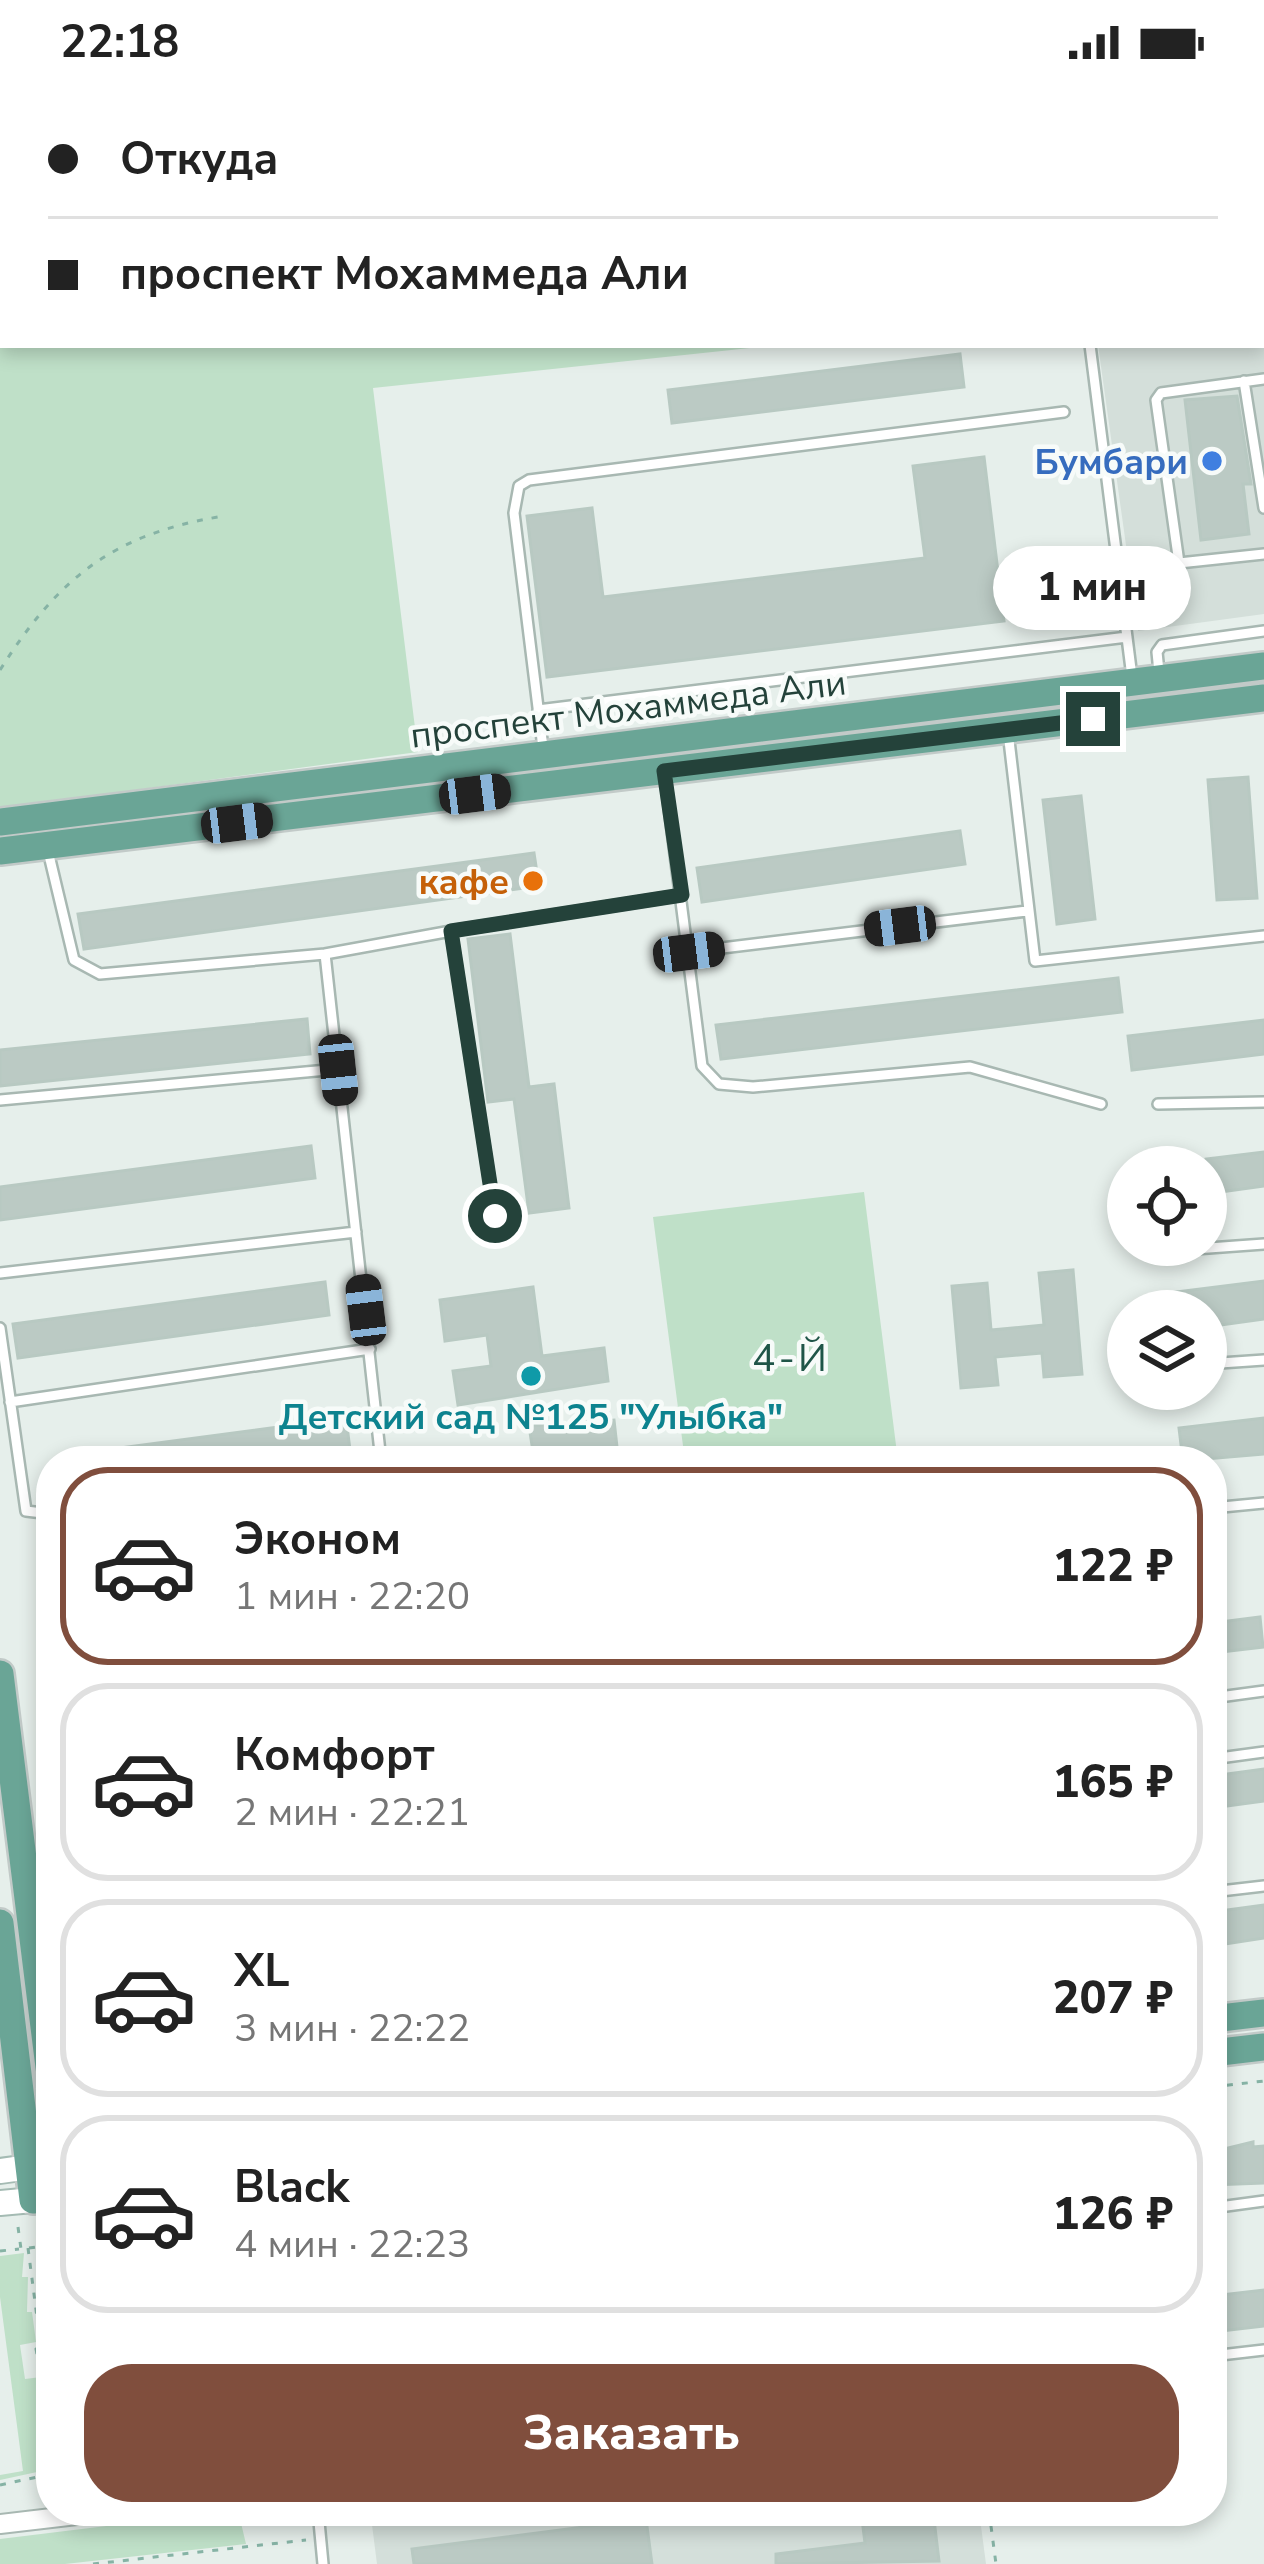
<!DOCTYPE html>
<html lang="ru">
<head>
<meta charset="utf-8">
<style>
  body { margin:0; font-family:"Nunito Sans",sans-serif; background:#f6f6f6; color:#222; height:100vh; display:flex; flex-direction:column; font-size:45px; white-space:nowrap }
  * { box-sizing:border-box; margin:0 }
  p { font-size:39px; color:#767676 }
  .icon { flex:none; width:66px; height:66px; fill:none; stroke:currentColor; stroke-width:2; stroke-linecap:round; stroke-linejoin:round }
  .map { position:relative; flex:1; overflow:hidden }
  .details { position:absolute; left:36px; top:1362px; width:1191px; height:1080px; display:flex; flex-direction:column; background:#fff; border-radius:48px; box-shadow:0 6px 18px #0003 }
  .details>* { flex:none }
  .banner { position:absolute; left:0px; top:0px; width:1266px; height:264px; box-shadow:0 6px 18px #0003; display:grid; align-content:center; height:264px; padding:0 48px; background:#fff }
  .tools { position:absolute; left:1107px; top:1062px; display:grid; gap:24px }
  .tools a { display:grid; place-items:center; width:120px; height:120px; border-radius:50%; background:#fff; box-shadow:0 6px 18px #0003; font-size:60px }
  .end { position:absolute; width:54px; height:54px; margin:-27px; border:15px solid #24423a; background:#fff; box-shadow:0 0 0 6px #fff }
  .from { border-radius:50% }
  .bubble { position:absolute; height:84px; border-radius:42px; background:#fff; box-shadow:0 6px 18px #0003; font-size:39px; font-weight:800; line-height:84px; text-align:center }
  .car { position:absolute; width:36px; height:72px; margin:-36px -18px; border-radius:15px; box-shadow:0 0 9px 3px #0007; background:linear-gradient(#222 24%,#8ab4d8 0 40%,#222 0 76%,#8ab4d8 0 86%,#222 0) }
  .banner b { display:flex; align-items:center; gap:42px; height:114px; font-size:45px }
  .banner b+b { border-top:3px solid #e0e0e0 }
  .banner i { width:30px; height:30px; background:#222 }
  ul { padding:21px 0 0; list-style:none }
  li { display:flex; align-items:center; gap:36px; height:198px; margin:0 24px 18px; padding:0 24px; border:6px solid #e0e0e0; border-radius:48px }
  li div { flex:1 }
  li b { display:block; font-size:45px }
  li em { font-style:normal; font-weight:800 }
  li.on { border-color:#804e3d }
  li>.icon { width:108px; height:108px; stroke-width:1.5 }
  .cta { display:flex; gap:24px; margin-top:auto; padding:24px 48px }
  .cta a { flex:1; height:138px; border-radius:48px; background:#804e3d; color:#fff; font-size:48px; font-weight:800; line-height:138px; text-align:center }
  .status { display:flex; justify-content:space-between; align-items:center; height:84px; padding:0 60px; background:#fff; direction:ltr }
  .status svg { height:33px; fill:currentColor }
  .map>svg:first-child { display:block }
  .built { fill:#d4dfda }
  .green { fill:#bfe0c8 }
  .building { fill:#bbcac4; stroke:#b8c9c2; stroke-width:3 }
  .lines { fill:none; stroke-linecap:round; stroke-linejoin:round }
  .service-casing { stroke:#a8b8b2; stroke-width:14 }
  .minor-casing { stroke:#a8b8b2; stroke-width:22 }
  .secondary-casing { stroke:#a4bbb3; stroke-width:28 }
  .primary-casing { stroke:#c2cac8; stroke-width:32 }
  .path { stroke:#86b3a5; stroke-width:3; stroke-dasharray:6 9; stroke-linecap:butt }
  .service { stroke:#fff; stroke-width:9 }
  .minor { stroke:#fff; stroke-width:18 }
  .secondary { stroke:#fff; stroke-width:24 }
  .primary { stroke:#6aa596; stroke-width:27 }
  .route { stroke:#24423a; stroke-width:15 }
  .shop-dot { fill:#3f7fe0; stroke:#f7fbf9; stroke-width:4.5 }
  .food-dot { fill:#e8710a; stroke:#f7fbf9; stroke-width:4.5 }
  .culture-dot { fill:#0f9aa8; stroke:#f7fbf9; stroke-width:4.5 }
  .labels { text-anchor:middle; stroke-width:9; stroke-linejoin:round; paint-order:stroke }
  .shop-label { font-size:36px; font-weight:bold; fill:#366cbe; stroke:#f7fbf9; text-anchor:end }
  .street-label { font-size:36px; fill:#24423a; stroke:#f7fbf9 }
  .food-label { font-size:36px; font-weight:bold; fill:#c56008; stroke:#f7fbf9; text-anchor:end }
  .culture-label { font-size:36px; font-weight:bold; fill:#0d838f; stroke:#f7fbf9 }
  .neighbourhood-label { font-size:39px; letter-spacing:3px; fill:#1f5548; stroke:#f7fbf9 }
</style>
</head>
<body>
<div class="status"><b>22:18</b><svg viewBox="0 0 49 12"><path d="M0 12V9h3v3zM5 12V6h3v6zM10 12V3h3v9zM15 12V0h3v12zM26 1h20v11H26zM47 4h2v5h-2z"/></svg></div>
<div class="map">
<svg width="1264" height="2480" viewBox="0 0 1264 2480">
  <rect width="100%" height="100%" fill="#e6efeb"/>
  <!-- built -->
  <path class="built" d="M1264,222V530L1138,547L1098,261H1263Z
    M418,2427H979L986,2480H377L371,2433Z"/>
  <!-- green -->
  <path class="green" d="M0,0H1136V3H3V261H779L373,304L418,668L0,724Z
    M864,1108L898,1377H685L653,1133Z
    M24,2169L22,2193H28L27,2228H32L36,2258L20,2261L25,2295L41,2293L38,2305L46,2334L41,2335L51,2385L0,2396V2391L23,2387L0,2213V2172Z
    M229,2427L241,2439L246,2460L65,2480H0V2455Z"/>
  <!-- building -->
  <path class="building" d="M960,270L964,303L672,339L668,306Z
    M1237,312L1251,400H1243L1249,450L1201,456L1185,316Z
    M984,373L1004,537L547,593L527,432L592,424L603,513L925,474L913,382Z
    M1248,693L1257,814L1217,816L1208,696Z
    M1081,712L1095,835L1057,840L1043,716Z
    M960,747L965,780L702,818L697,784Z
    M534,769L539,802L84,865L78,830Z
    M510,850L529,1003L554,1000L569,1124L529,1129L514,1015L488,1018L468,855Z
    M1118,894L1122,928L721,975L716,941Z
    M307,935L310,970L0,1002V966Z
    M1264,936V970L1132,986L1128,952Z
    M311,1062L315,1094L0,1136V1103Z
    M1264,1068V1102L1206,1110V1075Z
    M1073,1186L1082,1290L1044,1293L1042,1269L995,1273L998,1301L961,1304L952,1202L987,1199L991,1246L1044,1241L1039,1189Z
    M1264,1197V1235L1206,1243V1227H1162L1160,1210Z
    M325,1198L329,1231L18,1274L13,1240Z
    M533,1203L542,1272L604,1264L608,1297L458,1321L453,1287L491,1282L487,1251L445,1257L440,1216Z
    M346,1334L350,1366L269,1377H98L97,1367Z
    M1264,1334V1370L1183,1377L1179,1344Z
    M614,1336L617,1363L534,1374L529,1342Z
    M1260,1533L1263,1563L1212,1569V1539Z
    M1264,1685V1717L1212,1724V1692Z
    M1264,1821V1854L1212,1862V1828Z
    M1253,2058V2063L1264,2062V2099L1212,2101V2068Z
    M1264,2206V2242L1212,2248V2212Z
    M861,2427H933L939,2477L776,2480V2470L865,2459Z
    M646,2435L652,2480H414L412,2465Z"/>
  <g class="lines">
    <!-- service casing -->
    <g class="service-casing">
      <path id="service" d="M1263,181H1264
        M1090,261L1132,593
        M1264,295L1161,309L1156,316L1179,479L1264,470
        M1244,297L1264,424
        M1159,588L1157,568L1162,561L1264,547
        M538,626L1127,553
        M1008,648L1035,877L1264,852
        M543,664L514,429L519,402L529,396L1064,328
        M665,692L702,982L719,1000L753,1003L970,983L1101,1020
        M48,767L74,876L100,890L325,870L381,1377
        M451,847L682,811
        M689,868L1027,827
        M325,870L451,847L495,1132
        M0,1016L338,985
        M1158,1020L1264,1018
        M1195,1165L1264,1160
        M0,1189L356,1148
        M0,1244L26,1427L51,1430
        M1206,1280L1264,1276
        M10,1318L370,1265
        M1212,1424L1264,1419
        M1212,1614L1264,1607
        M1212,1675L1264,1668
        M1212,1808L1264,1802
        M1212,2124L1264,2117
        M1212,2272L1264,2266
        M318,2427L323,2480"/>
    </g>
    <!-- minor casing -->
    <g class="minor-casing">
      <path id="minor" d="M0,2440L111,2427"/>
    </g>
    <!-- secondary casing -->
    <g class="secondary-casing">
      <path id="secondary" d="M0,2087L29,2083
        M0,2119L33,2116"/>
    </g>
    <!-- primary casing -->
    <g class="primary-casing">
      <path id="primary" d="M0,738L1264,582
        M0,767L1264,614
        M0,1590L51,1999
        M0,1839L33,2116L51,2114
        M1212,1935L1264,1929
        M1212,1969L1264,1963"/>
    </g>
    <!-- path -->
    <path class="path" d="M0,586C57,496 111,451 218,433
      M1212,2003L1264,1997
      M18,2143L21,2165
      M46,2163L51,2204
      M28,2164L41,2264L36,2265L51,2344
      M29,2164L51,2161
      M0,2167L19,2165
      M0,2401L51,2390
      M989,2427L996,2480
      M93,2480L306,2456"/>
    <!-- service -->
    <use href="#service" class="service"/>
    <!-- minor -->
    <use href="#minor" class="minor"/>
    <!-- secondary -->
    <use href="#secondary" class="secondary"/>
    <!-- primary -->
    <use href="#primary" class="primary"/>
  </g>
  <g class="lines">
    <!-- route -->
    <path class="route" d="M495,1132L451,847L682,811L664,687L1093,635"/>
  </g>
  <!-- markers -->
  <circle class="shop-dot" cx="1212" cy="377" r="12"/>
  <circle class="food-dot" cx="533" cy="797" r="12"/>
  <circle class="culture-dot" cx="531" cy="1292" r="12"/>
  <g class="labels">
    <!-- shop labels -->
    <g class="shop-label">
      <text x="1188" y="390">Бумбари</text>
    </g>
    <!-- street labels -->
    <g class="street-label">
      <text transform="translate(628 624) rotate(-7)" y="13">проспект Мохаммеда Али</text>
    </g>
    <!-- food labels -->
    <g class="food-label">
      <text x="509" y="810">кафе</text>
    </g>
    <!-- culture labels -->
    <g class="culture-label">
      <text x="531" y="1345">Детский сад №125 "Улыбка"</text>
    </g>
    <!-- neighbourhood labels -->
    <g class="neighbourhood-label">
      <text x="791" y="1287">4-Й</text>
    </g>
  </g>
</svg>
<div class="tools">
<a><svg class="icon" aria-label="locate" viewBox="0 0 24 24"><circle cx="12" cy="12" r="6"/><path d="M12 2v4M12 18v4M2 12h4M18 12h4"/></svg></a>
<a><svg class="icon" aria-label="layers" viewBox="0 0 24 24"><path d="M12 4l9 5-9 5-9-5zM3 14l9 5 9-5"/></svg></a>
</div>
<i class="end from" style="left:495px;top:1132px"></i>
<i class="end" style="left:1093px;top:635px"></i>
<div class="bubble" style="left:993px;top:462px;width:198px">1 мин</div>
<i class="car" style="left:475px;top:710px;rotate:83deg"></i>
<i class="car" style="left:237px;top:739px;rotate:83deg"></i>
<i class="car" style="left:900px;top:842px;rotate:263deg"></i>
<i class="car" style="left:689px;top:868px;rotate:83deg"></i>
<i class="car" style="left:338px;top:986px;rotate:174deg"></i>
<i class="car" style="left:366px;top:1226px;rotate:353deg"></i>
<div class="banner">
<b><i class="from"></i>Откуда</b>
<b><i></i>проспект Мохаммеда Али</b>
</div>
<section class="details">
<ul>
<li class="on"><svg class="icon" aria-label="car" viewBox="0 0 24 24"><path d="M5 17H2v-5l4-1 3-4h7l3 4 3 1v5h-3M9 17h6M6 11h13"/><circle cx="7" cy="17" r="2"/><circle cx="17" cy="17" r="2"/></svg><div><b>Эконом</b><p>1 мин · 22:20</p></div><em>122 ₽</em></li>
<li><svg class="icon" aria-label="car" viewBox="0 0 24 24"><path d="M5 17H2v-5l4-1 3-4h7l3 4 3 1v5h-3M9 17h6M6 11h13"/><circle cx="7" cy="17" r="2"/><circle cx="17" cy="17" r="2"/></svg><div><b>Комфорт</b><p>2 мин · 22:21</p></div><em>165 ₽</em></li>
<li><svg class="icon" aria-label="car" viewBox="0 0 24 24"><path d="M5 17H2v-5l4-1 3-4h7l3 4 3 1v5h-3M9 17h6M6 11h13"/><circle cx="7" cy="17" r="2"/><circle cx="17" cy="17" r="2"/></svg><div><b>XL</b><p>3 мин · 22:22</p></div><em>207 ₽</em></li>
<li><svg class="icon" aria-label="car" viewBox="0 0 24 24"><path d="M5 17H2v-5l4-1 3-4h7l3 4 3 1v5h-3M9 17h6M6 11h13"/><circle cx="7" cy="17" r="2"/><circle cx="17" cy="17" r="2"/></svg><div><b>Black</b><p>4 мин · 22:23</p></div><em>126 ₽</em></li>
</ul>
<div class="cta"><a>Заказать</a></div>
</section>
</div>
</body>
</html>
